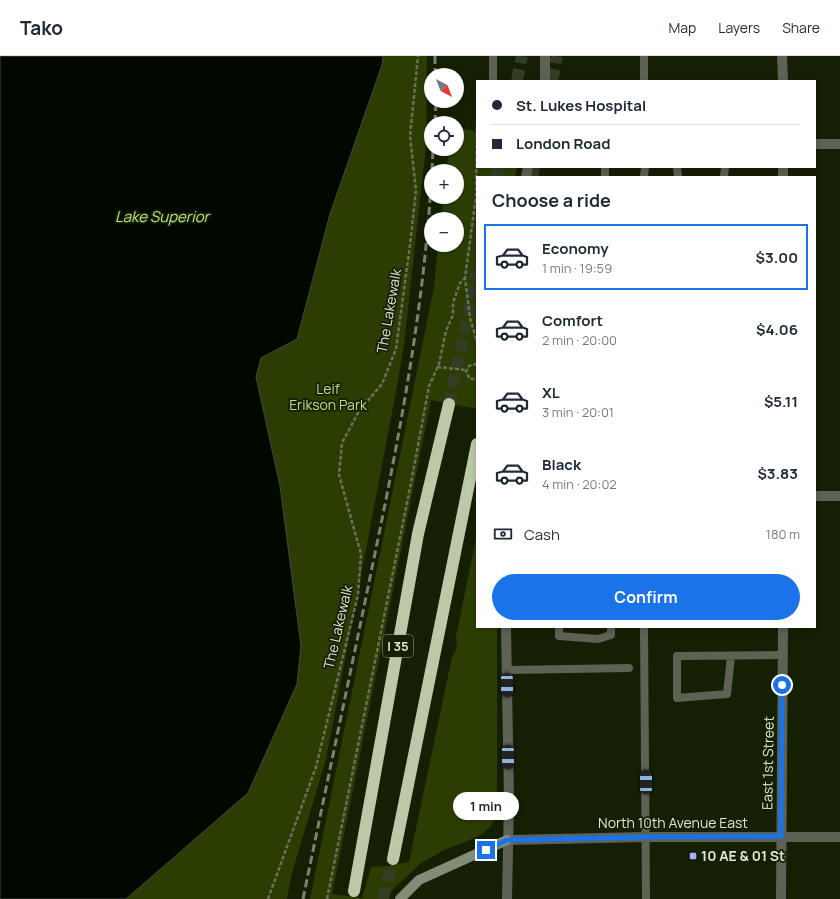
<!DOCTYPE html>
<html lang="en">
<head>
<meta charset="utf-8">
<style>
  body { margin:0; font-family:Manrope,sans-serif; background:#f2f2f3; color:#1f2937; height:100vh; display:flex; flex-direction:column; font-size:15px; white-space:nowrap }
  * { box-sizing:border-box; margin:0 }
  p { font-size:13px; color:#747a83 }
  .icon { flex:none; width:22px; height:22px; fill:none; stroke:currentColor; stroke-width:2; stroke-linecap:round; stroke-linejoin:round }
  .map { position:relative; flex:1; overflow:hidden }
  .panel { position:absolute; left:476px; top:120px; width:340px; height:452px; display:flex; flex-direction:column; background:#fff; border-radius:0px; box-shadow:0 2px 6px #0003 }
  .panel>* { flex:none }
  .top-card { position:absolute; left:476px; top:24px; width:340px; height:88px; border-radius:0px; box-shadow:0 2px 6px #0003; display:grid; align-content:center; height:88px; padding:0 16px; background:#fff }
  .needle { width:26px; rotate:138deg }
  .fabs { position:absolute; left:424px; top:12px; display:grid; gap:8px }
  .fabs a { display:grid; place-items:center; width:40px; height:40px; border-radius:50%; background:#fff; box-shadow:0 2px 6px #0003; font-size:20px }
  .end { position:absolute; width:18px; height:18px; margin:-9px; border:5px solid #1a73e8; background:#fff; box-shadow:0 0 0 2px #fff }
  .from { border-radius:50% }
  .bubble { position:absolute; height:28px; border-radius:14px; background:#fff; box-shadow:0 2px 6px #0003; font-size:13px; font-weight:700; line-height:28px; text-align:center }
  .car { position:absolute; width:12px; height:24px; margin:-12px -6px; border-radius:5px; box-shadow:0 0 3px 1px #0007; background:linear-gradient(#222 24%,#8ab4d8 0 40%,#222 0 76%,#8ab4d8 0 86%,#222 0) }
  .top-card b { display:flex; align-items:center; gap:14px; height:38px; font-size:15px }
  .top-card b+b { border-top:1px solid #e0e1e3 }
  .top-card i { width:10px; height:10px; background:#1f2937 }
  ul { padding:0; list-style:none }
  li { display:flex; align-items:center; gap:12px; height:66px; margin:0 8px 6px; padding:0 8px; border:2px solid transparent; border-radius:0px }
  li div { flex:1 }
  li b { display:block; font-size:15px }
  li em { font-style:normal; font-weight:700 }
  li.active { border-color:#1a73e8 }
  li>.icon { width:36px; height:36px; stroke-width:1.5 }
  h2 { padding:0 16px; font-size:18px; line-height:48px }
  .pay { display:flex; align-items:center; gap:10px; height:44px; padding:0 16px; font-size:15px }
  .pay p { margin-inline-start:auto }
  .primary-button { display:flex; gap:8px; margin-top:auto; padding:8px 16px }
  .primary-button a { flex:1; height:46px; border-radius:24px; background:#1a73e8; color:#fff; font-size:16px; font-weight:700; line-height:46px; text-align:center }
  header { display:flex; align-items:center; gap:24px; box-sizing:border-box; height:56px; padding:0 20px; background:#fff; border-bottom:1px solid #e0e1e3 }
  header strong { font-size:19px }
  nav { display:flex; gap:22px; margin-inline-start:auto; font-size:14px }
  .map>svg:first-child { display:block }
  .green { fill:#2c3d04 }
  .water { fill:#020700; stroke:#444a40 }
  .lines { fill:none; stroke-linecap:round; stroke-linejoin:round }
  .motorway-tunnel { stroke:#333d23; stroke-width:12; stroke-dasharray:12 6; stroke-linecap:butt }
  .path { stroke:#68715a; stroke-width:2.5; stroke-dasharray:4 2; stroke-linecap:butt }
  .service { stroke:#5d6255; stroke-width:8 }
  .minor { stroke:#5d6255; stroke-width:10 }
  .tertiary { stroke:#5d6255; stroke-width:10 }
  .secondary { stroke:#838c77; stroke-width:10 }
  .motorway { stroke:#bbc9a8; stroke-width:12 }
  .rail { stroke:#7a836d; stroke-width:3; stroke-dasharray:8 4; stroke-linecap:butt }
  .route { stroke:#1a73e8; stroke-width:5 }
  .poi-dot { fill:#a5b1fc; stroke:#151f04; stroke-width:1.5 }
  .labels { text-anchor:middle; stroke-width:3.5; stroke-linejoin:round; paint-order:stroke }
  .shield { fill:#151f04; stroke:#a1aa96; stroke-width:1 }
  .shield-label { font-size:13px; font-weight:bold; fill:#dde5d4 }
  .street-label { font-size:14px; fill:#dde5d4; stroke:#151f04 }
  .park-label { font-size:14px; fill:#bae07b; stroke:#151f04 }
  .poi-label { font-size:14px; font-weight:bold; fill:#dde5d4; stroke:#151f04; text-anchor:start }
  .water-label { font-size:15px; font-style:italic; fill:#bbe27d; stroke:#151f04 }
</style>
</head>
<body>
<header>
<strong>Tako</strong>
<nav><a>Map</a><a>Layers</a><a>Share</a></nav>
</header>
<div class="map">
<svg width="840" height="843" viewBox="0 0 840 843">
  <rect width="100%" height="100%" fill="#151f04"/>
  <!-- green -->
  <path class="green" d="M383,0H427L426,90L404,289L398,325L326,703L292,817L287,843H126L248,737L297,628L301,590L280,430L256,321L261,302L297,283L330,158L382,9Z
    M457,72L477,75V111H517L515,121H477V353L431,344L332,838L362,842L371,811L387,810L409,806L452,601L457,591L456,581L477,477V571H497V750L496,761L491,770L482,778L474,782L444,794L420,808L383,843H310L434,231L438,189H457V163H441L444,141H457V115H446L449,93H457Z"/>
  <!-- water -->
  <path class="water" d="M0,0H383L382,9L330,158L297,283L261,302L256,321L280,430L301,590L297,628L248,737L126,843H0Z"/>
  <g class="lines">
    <!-- motorway-tunnel -->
    <path class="motorway-tunnel" d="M517,25L522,0
      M552,25L557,0
      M497,121L499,111
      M532,121L534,111
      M449,348L477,215
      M383,843L393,803"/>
    <!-- path -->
    <path class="path" d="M477,65L476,140L465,222L470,262L477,286
      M477,309L473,308L469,310L466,316L470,323H477
      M437,311L466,314
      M268,843L316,711L358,539L361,498L339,419L342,387L359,355L382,328L396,293L410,189L416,134L410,80L418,0
      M327,843L411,427L429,330L439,308L446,275L453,259V247L460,227L465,222"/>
    <!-- service -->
    <path class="service" d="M493,25V0
      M644,25V0
      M677,111L678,121
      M605,121V111
      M644,121L645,111
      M724,121L725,111
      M559,571V580L598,583L611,579V571
      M644,571L646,843
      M731,600L727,638L677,642V600L783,599
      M507,614L629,612"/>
    <!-- minor -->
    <path class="minor" d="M815,88H840
      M815,440H840
      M507,784L646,781H840"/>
    <!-- tertiary -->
    <path class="tertiary" d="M782,0L783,25
      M545,25V0
      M783,111V121
      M526,121L528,111
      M506,571L509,744L507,843
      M781,843L783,571"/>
    <!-- secondary -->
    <path class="secondary" d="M400,843L419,824L507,784"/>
    <!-- motorway -->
    <path class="motorway" d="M393,803L477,388
      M354,835L418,478L449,348"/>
    <!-- rail -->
    <path class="rail" d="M435,0V19
      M435,67L436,45
      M432,115L433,93
      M303,843C326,731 350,619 373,507C399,382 423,257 431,129"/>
  </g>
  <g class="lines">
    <!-- route -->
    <path class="route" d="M486,794L507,784L646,781L781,780L782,629"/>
  </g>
  <!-- markers -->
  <rect class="poi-dot" x="689" y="796" width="8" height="8" rx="2"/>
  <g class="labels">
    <!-- shield labels -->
    <rect class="shield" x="383" y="579" width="30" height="22" rx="3"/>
    <g class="shield-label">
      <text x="398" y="595">I 35</text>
    </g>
    <!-- street labels -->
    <g class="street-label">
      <text transform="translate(389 255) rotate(-80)" y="5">The Lakewalk</text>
      <text transform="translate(338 571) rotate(-77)" y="5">The Lakewalk</text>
      <text transform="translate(768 707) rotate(-89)" y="5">East 1st Street</text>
      <text x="673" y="772">North 10th Avenue East</text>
    </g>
    <!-- park labels -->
    <g class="park-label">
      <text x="328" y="338">Leif<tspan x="328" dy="16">Erikson Park</tspan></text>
    </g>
    <!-- poi labels -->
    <g class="poi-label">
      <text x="701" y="805">10 AE &amp; 01 St</text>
    </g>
    <!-- water labels -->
    <g class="water-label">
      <text x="162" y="166">Lake Superior</text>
    </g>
  </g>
</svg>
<div class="fabs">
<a><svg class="needle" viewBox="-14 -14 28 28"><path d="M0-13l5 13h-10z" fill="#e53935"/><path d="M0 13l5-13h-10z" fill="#747a83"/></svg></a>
<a><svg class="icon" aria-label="locate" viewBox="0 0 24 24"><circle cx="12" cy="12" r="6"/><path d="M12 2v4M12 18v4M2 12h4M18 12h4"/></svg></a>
<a>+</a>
<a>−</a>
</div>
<i class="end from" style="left:782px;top:629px"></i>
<i class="end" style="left:486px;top:794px"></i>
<div class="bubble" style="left:453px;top:736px;width:66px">1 min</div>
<i class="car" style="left:507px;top:629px;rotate:179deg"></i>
<i class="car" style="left:508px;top:701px;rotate:179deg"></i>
<i class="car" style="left:646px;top:726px;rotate:0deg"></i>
<div class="top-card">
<b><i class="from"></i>St. Lukes Hospital</b>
<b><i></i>London Road</b>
</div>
<section class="panel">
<h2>Choose a ride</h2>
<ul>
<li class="active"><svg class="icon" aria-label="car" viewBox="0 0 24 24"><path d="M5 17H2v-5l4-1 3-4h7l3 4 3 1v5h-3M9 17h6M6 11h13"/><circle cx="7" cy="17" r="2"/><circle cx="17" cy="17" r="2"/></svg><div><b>Economy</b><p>1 min · 19:59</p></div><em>$3.00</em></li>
<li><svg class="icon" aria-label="car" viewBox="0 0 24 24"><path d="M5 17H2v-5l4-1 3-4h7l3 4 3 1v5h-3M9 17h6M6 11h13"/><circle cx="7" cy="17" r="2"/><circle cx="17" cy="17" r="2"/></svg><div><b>Comfort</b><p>2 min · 20:00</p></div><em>$4.06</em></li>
<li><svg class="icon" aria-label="car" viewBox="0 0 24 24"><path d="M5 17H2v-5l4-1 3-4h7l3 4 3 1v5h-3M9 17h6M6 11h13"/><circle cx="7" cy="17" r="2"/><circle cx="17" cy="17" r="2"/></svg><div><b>XL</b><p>3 min · 20:01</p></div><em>$5.11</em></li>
<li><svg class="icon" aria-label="car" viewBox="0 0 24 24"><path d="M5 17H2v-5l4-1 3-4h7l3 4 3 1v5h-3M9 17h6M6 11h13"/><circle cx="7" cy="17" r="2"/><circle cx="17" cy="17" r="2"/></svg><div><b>Black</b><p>4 min · 20:02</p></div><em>$3.83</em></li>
</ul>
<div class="pay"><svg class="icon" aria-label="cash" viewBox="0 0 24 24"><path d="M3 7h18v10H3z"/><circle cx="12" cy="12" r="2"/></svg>Cash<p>180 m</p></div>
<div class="primary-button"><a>Confirm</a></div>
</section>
</div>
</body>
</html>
